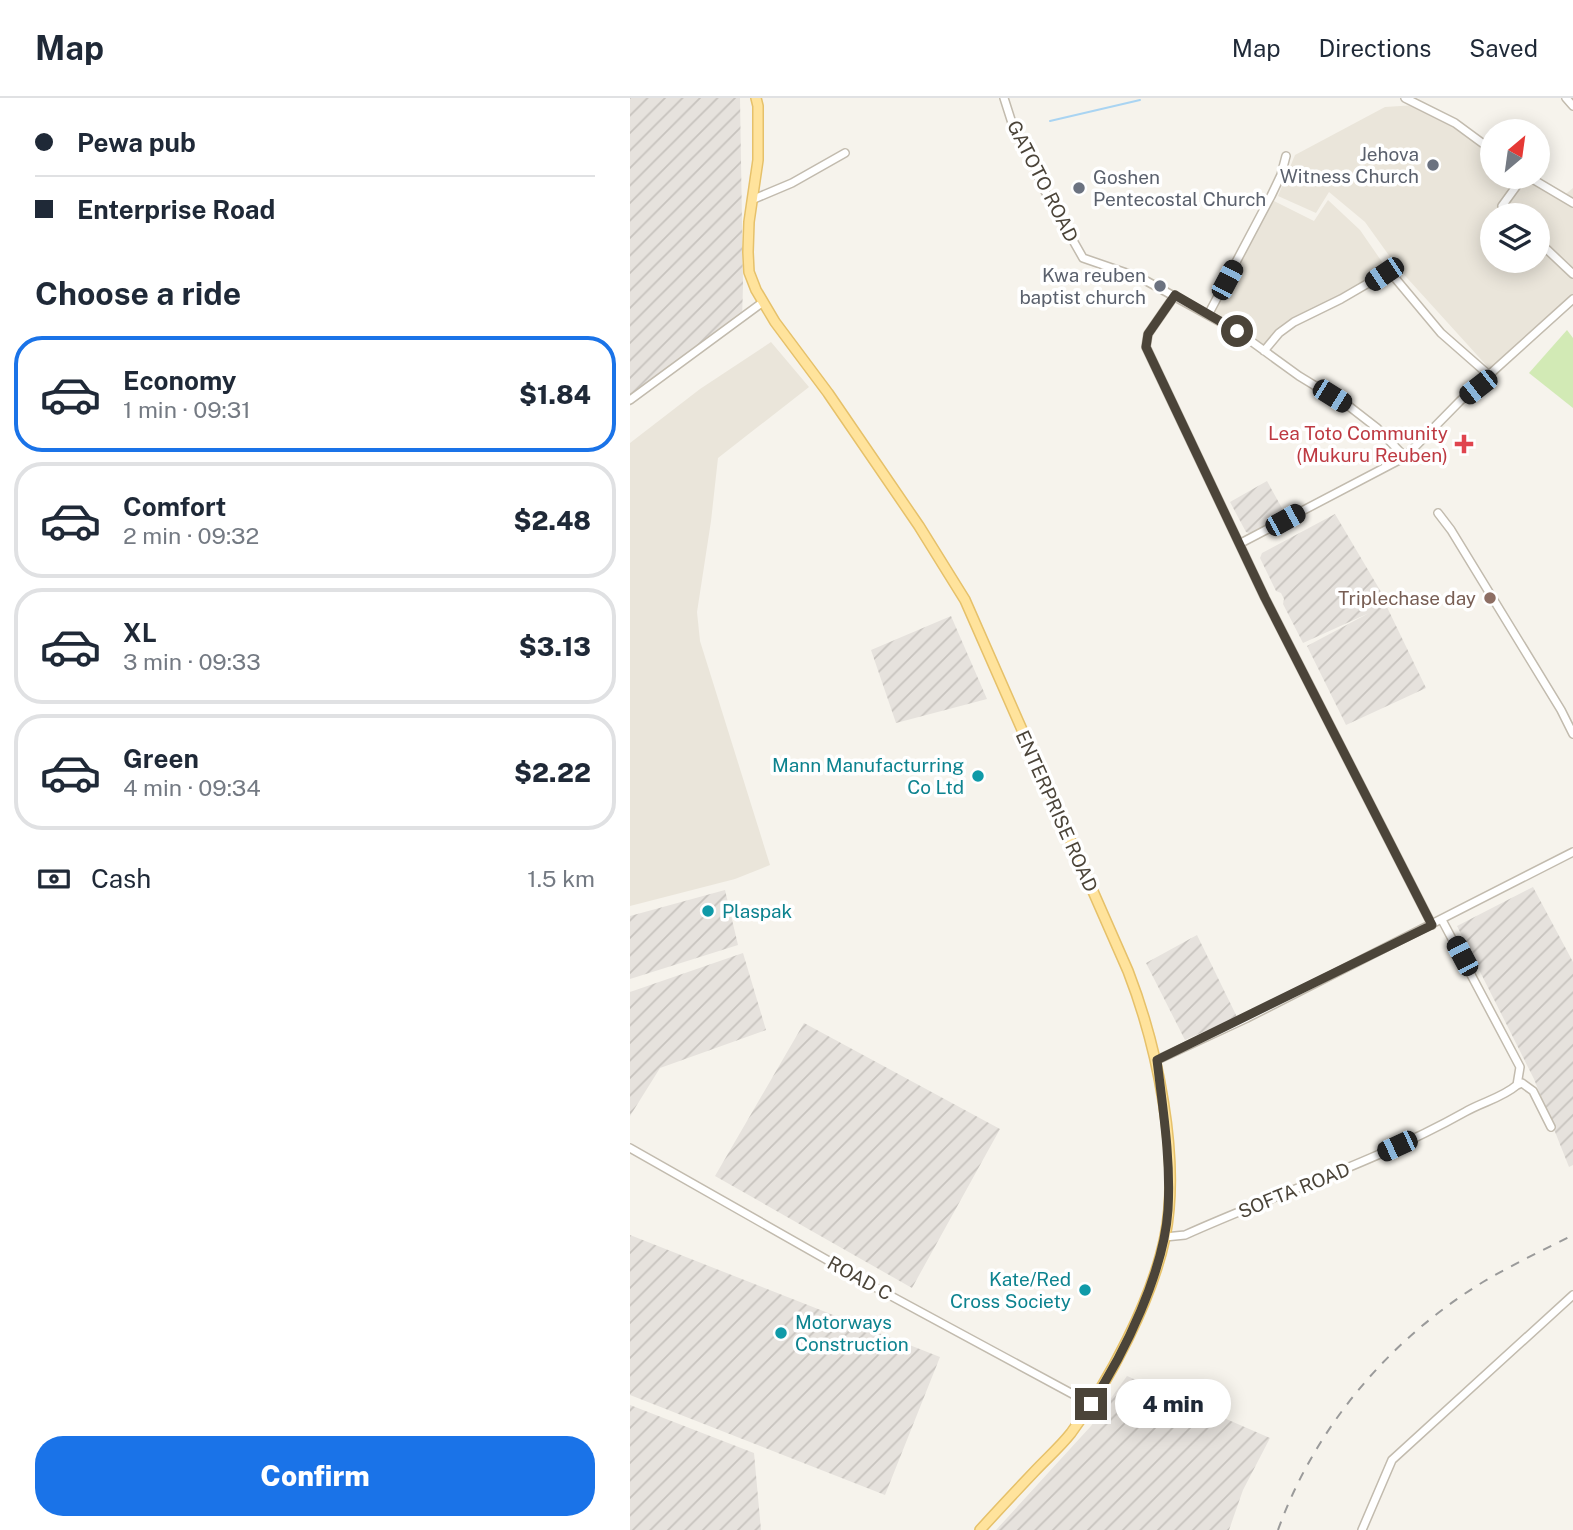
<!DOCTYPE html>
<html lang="en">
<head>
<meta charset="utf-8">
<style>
  body { margin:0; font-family:"Public Sans",sans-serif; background:#f2f2f3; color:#1f2937; height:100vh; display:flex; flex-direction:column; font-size:26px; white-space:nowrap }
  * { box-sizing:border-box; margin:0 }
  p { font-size:23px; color:#747a83 }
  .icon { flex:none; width:38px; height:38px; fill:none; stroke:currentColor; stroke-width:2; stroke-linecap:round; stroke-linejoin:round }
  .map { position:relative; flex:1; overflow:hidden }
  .drawer { display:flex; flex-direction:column; background:#fff; width:630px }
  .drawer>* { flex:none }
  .banner { display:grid; align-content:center; height:154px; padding:0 35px; background:#fff }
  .needle { width:46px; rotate:29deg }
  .buttons { position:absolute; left:850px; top:21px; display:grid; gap:14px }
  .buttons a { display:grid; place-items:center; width:70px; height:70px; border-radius:50%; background:#fff; box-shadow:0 4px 18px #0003; font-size:35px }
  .end { position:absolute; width:32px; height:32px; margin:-16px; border:9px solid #4b4439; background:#fff; box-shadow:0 0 0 4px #fff }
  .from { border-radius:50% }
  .bubble { position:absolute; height:49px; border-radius:24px; background:#fff; box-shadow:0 4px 18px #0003; font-size:23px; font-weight:800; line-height:49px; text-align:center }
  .car { position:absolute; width:21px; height:42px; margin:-21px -10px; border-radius:9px; box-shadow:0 0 5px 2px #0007; background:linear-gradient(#222 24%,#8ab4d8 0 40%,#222 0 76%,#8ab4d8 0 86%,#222 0) }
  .banner b { display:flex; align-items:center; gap:24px; height:66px; font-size:26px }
  .banner b+b { border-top:2px solid #e0e1e3 }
  .banner i { width:18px; height:18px; background:#1f2937 }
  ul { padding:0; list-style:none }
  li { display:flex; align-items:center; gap:21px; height:116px; margin:0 14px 10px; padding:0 21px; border:4px solid #e0e1e3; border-radius:28px }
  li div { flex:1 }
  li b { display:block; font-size:26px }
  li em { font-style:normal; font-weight:800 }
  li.active { border-color:#1a73e8 }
  li>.icon { width:63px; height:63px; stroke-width:1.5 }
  h2 { padding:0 35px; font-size:32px; line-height:84px }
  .pay { display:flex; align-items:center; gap:18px; height:77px; padding:0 35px; font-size:26px }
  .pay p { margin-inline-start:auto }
  .button { display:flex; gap:14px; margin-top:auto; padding:14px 35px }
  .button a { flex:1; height:80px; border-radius:28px; background:#1a73e8; color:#fff; font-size:28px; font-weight:800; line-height:80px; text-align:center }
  header { display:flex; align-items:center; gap:42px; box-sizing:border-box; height:98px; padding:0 35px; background:#fff; border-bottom:2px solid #e0e1e3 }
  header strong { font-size:33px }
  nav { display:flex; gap:38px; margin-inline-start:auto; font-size:24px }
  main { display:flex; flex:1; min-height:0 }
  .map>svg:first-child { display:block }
  .residential { fill:#eae5da; fill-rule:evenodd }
  .industrial { fill:url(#industrial-furrows) }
  .pitch { fill:#d2eab5 }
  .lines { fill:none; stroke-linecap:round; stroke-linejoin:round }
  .stream { stroke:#a9d4f2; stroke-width:2 }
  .minor-casing { stroke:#c2bbae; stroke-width:10 }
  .major-casing { stroke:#e6c16a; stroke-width:12 }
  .minor { stroke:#fff; stroke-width:7 }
  .major { stroke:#ffe39c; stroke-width:9 }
  .rail { stroke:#9a9a9a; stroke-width:2; stroke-dasharray:9 9; stroke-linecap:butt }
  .route { stroke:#4b4439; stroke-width:9 }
  .worship-dot { fill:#6b7280; stroke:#fff; stroke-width:2.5 }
  .health-dot { fill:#e0444e; stroke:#fff; stroke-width:2.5 }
  .education-dot { fill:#8d6e63; stroke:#fff; stroke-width:2.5 }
  .culture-dot { fill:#0f9aa8; stroke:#fff; stroke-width:2.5 }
  .labels { text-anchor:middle; stroke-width:7; stroke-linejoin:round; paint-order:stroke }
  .worship-label { font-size:19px; fill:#5b616d; stroke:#fff; text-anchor:end }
  .street-label { font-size:19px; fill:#4b4439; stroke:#fff }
  .health-label { font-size:19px; fill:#be3a42; stroke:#fff; text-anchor:end }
  .education-label { font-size:19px; fill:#785e54; stroke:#fff; text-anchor:end }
  .culture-label { font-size:19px; fill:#0d838f; stroke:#fff; text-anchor:end }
</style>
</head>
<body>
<header>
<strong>Map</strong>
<nav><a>Map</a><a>Directions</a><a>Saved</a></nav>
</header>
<main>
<section class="drawer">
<div class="banner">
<b><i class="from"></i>Pewa pub</b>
<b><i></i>Enterprise Road</b>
</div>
<h2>Choose a ride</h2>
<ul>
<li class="active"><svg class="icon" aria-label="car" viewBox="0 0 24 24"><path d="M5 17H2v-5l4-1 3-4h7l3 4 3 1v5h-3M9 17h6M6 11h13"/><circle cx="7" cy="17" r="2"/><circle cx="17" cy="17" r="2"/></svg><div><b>Economy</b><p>1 min · 09:31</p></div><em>$1.84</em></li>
<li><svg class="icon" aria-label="car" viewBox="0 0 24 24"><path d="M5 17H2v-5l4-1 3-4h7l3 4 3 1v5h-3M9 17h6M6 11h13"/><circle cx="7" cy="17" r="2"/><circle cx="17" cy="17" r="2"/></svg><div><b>Comfort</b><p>2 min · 09:32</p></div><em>$2.48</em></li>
<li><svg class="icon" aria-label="car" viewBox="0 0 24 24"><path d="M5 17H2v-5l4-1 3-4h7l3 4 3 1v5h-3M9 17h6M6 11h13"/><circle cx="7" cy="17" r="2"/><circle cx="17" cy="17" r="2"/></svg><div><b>XL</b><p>3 min · 09:33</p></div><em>$3.13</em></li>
<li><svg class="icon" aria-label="car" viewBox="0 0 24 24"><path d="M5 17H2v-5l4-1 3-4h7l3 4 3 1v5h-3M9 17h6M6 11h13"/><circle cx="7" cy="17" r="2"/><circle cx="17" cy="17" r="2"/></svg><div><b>Green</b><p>4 min · 09:34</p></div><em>$2.22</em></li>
</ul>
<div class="pay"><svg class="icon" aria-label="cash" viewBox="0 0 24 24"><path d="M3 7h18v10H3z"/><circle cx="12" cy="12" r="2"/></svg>Cash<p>1.5 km</p></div>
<div class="button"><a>Confirm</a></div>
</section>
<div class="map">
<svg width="943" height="1432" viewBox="0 0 943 1432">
  <defs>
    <pattern id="industrial-furrows" width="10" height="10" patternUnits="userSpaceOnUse" patternTransform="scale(1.75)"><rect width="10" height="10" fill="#e6e2dd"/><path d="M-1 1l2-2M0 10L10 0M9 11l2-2" fill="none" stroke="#c7c3be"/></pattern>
  </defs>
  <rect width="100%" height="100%" fill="#f6f3ec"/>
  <!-- residential -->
  <path class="residential" d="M786,7L830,29L863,52V79H902L932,99L943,90V200L866,278L768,170L735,124L699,94L686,115L648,98L665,57L755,9ZM863,117H908V163H863Z
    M640,101L684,123L698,102L730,132L759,174L686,213L650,236L638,253L583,216L602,182L613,152Z
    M141,244L179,289L88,360L81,423L67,514L70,543L140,767L105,781L0,808V345L70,291Z"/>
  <!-- industrial -->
  <path class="industrial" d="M0,0H110L113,187L112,222L0,308Z
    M637,383L658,421L625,437L616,434L600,404Z
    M705,416L757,504L753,508L756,507L796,590L716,627L677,548L739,515L673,545L653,506L654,501L651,495L646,493L630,460L632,455Z
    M321,518L357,601L266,625L241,552Z
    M903,789L943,864V1067L939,1069L904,981L827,828Z
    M95,792L108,847L0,881V818Z
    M567,837L607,919L555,942L516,865Z
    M113,855L136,932L30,970L0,1018V894Z
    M174,925L370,1031L282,1190L85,1078Z
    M0,1137L310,1259L255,1397L0,1297Z
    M497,1278L640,1340L613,1392L599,1432H366L461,1328Z
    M0,1307L124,1355L131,1432H0Z"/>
  <!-- pitch -->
  <path class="pitch" d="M937,232L943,240V310L899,275Z"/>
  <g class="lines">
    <!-- stream -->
    <path class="stream" d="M420,23L510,2"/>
    <!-- minor casing -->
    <g class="minor-casing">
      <path id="minor" d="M374,0L382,25L396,48L412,88L453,160L511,180L607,233L669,278L720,309L747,330L775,359
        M775,0L825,25L863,53
        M936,0L943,8
        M899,79L943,105
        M124,101L162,85L215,55
        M879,117L872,108L893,79
        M908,143L943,176
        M545,197L518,236L516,249L635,500L802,827
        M578,217L641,98L651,77L656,58
        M634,253L649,235L664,224L711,201L754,176L760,174L811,235L860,278
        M0,302L133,204
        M808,415L821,432L931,612L943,636
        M611,445L775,359L830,303L943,201
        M527,962L617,920L943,754
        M887,987L892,985L903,993L921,1029
        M0,1050L250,1192L461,1306
        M535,1139L555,1137C648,1095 746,1064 835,1014C852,1004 872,1000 887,987L890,969L812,822
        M732,1432L762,1362L943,1197"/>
    </g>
    <!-- major casing -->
    <g class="major-casing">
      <path id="major" d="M126,0L128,8V62L119,124L118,154L119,174L126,192L145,224L198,295L289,428L335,502L498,873C527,948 551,1059 535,1139C522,1202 479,1284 441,1335C430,1349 416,1361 404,1374C386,1393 368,1412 350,1432"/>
    </g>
    <!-- minor -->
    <use href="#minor" class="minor"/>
    <!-- major -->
    <use href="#major" class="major"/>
    <!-- rail -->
    <path class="rail" d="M648,1432C685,1329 760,1241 853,1184C882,1167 913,1152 943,1137"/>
  </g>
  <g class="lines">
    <!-- route -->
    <path class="route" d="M461,1306C495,1255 534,1173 538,1112C541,1062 533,1012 527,962L802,827L635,500L516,249L518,236L545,197L607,233"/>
  </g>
  <!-- markers -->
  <g class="worship-dot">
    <circle cx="803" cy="67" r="7"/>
    <circle cx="449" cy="90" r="7"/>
    <circle cx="530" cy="188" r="7"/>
  </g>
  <path class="health-dot" d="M830.5 335.5h7v7h7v7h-7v7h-7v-7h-7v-7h7z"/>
  <circle class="education-dot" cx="860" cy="500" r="7"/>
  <g class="culture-dot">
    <circle cx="348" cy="678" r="7"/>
    <circle cx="78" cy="813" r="7"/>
    <circle cx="455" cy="1192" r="7"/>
    <circle cx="151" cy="1235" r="7"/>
  </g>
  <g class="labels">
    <!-- worship labels -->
    <g class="worship-label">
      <text x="789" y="63">Jehova<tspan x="789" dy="22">Witness Church</tspan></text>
      <text x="463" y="86" text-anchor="start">Goshen<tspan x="463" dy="22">Pentecostal Church</tspan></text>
      <text x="516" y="184">Kwa reuben<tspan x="516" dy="22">baptist church</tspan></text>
    </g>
    <!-- street labels -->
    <g class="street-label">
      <text transform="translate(413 83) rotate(63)" y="7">GATOTO ROAD</text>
      <text transform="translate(427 713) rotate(66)" y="7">ENTERPRISE ROAD</text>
      <text transform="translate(664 1092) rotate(-22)" y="7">SOFTA ROAD</text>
      <text transform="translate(230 1180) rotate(29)" y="7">ROAD C</text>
    </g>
    <!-- health labels -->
    <g class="health-label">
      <text x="818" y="342">Lea Toto Community<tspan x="818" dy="22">(Mukuru Reuben)</tspan></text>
    </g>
    <!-- education labels -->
    <g class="education-label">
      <text x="846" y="507">Triplechase day</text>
    </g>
    <!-- culture labels -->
    <g class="culture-label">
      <text x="334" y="674">Mann Manufacturring<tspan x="334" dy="22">Co Ltd</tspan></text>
      <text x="92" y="820" text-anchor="start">Plaspak</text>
      <text x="441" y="1188">Kate/Red<tspan x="441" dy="22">Cross Society</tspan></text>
      <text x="165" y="1231" text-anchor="start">Motorways<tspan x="165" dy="22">Construction</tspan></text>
    </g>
  </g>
</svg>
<div class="buttons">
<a><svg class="needle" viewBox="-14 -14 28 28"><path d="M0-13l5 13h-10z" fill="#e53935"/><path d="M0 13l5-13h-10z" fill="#747a83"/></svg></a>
<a><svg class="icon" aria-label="layers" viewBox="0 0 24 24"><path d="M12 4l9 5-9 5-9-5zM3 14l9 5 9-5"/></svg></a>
</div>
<i class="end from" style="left:607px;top:233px"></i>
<i class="end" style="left:461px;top:1306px"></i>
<div class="bubble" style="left:485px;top:1281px;width:116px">4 min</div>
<i class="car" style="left:754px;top:176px;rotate:236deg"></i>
<i class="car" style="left:597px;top:182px;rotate:28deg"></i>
<i class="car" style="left:848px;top:289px;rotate:232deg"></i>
<i class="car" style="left:702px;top:298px;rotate:122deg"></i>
<i class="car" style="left:655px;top:422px;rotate:61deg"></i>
<i class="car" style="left:832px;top:858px;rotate:332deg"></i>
<i class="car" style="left:767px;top:1048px;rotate:245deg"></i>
</div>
</main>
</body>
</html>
